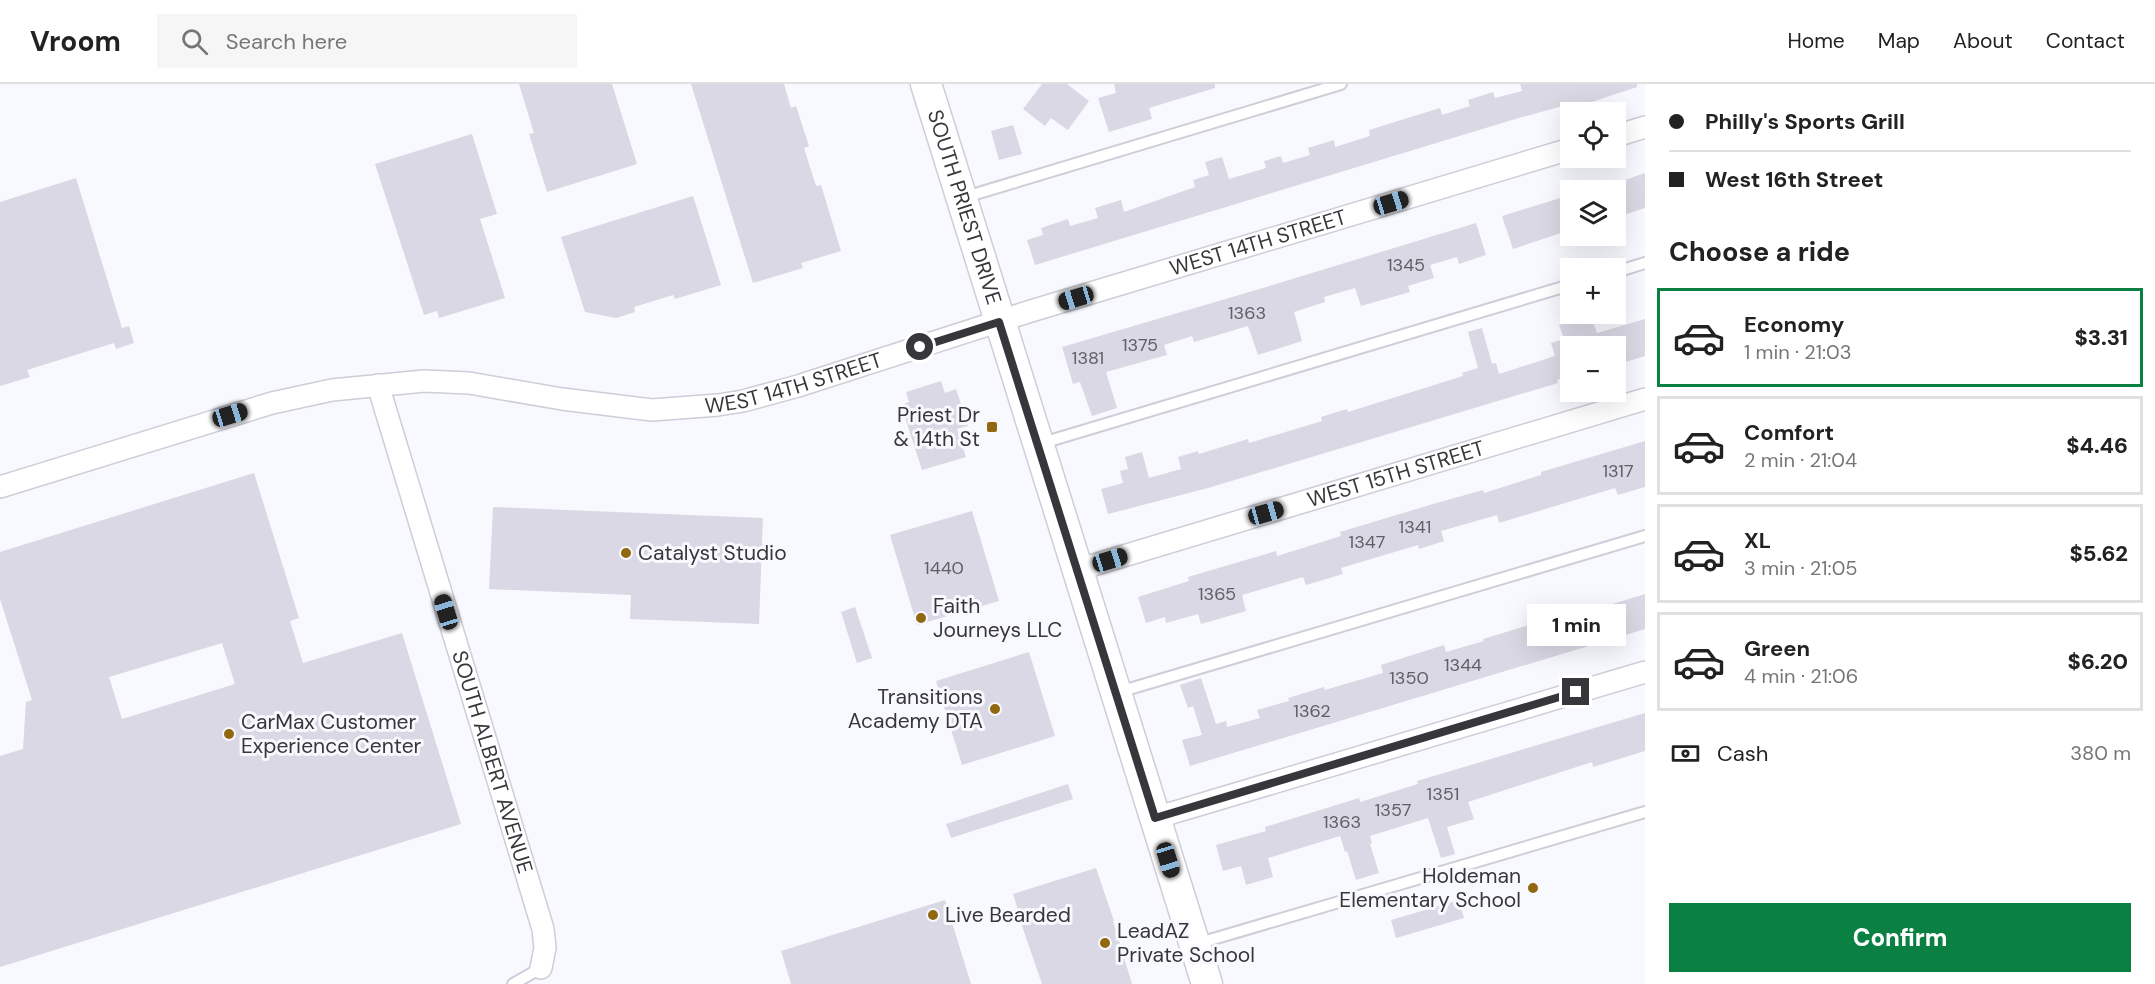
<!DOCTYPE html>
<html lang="en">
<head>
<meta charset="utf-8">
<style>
  body { margin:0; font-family:"DM Sans",sans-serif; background:#f6f6f6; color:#222; height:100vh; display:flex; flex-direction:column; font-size:22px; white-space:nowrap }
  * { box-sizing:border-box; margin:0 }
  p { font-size:20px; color:#767676 }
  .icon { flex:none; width:33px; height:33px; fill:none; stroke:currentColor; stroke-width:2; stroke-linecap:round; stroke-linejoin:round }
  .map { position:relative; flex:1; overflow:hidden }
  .sheet { display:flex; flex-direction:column; background:#fff; width:510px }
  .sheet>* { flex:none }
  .guide { display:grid; align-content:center; height:132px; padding:0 24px; background:#fff }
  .buttons { position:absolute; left:1560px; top:18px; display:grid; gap:12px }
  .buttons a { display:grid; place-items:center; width:66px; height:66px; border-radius:0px; background:#fff; box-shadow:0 6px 24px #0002; font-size:30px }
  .end { position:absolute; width:27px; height:27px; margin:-14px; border:8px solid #37373b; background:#fff; box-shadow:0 0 0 3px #fff }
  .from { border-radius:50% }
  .bubble { position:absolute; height:42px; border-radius:0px; background:#fff; box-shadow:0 6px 24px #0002; font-size:20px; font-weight:800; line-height:42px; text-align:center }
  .car { position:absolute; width:18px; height:36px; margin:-18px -9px; border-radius:8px; box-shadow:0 0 4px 2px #0007; background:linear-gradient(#222 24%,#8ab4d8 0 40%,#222 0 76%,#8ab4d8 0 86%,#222 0) }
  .guide b { display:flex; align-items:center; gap:21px; height:57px; font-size:22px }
  .guide b+b { border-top:2px solid #e0e0e0 }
  .guide i { width:15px; height:15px; background:#222 }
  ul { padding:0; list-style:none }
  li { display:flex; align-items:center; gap:18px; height:99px; margin:0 12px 9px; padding:0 12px; border:3px solid #e0e0e0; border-radius:0px }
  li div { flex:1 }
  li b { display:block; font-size:22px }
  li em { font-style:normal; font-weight:800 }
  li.on { border-color:#0b8043 }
  li>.icon { width:54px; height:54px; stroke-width:1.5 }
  h2 { padding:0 24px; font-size:27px; line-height:72px }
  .pay { display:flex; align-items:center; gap:15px; height:66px; padding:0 24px; font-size:22px }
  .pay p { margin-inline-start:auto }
  .action { display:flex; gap:12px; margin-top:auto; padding:12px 24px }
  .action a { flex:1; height:69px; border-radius:0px; background:#0b8043; color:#fff; font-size:24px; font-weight:800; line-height:69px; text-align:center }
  header { display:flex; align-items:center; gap:36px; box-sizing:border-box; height:84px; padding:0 30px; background:#fff; border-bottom:2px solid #e0e0e0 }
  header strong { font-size:28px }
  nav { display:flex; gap:33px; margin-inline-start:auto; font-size:21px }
  .search { width:420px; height:54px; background:#f6f6f6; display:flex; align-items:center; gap:15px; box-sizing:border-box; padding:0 21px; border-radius:0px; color:#767676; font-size:22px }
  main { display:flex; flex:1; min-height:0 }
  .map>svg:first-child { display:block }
  .building { fill:#d9d8e4; fill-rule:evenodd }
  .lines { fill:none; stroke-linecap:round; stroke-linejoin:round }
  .service-casing { stroke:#cecdd9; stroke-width:14 }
  .minor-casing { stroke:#cecdd9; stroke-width:24 }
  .secondary-casing { stroke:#cecdd9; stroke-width:33 }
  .service { stroke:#fff; stroke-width:10 }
  .minor { stroke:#fff; stroke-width:21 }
  .secondary { stroke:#fff; stroke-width:30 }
  .route { stroke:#37373b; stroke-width:8 }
  .poi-dot { fill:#916710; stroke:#f8f8ff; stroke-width:2 }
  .labels { text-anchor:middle; stroke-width:6; stroke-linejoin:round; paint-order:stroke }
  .number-label { font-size:18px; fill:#605f65 }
  .street-label { font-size:21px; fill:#37373b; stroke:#f8f8ff }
  .poi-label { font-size:21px; fill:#37373b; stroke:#f8f8ff; text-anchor:start }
</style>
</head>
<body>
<header>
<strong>Vroom</strong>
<div class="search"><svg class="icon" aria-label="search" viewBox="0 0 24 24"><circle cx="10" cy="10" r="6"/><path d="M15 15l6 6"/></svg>Search here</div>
<nav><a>Home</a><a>Map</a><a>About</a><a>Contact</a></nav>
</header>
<main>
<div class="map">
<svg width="1645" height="900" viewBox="0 0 1645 900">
  <rect width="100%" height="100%" fill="#f8f8ff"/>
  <!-- building -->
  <path class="building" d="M519,0H612L637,80L547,108L529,50L534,49Z
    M691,0H784L791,24L796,22L809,62L804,64L816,102L821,101L841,167L801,179L803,184L753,199Z
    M1042,0H1067L1089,17L1068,46L1051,34L1045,42L1023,25Z
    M1114,0H1215V4L1149,24L1152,35L1109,48L1098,14L1116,9Z
    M1520,0H1637V3L1568,26L1566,21L1512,36L1035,181L1027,156L1043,151L1041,144L1068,135L1070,142L1098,134L1095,124L1121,116L1124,128L1195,103L1193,96L1209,91L1205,78L1222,73L1229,95L1266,84L1264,77L1281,72L1283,79L1310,71L1308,64L1334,56L1335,63L1370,52L1369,46L1440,24L1442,31L1470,22L1468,16L1493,8L1495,14L1522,7Z
    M1013,41L1022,70L999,76L991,47Z
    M472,50L497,130L480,135L505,214L439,234L437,227L424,231L375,80Z
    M1645,89V124L1620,132L1616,120V99Z
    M76,94L122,244L129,242L134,259L116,265L114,259L27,286L30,293L0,302V118Z
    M1570,111V146L1513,165L1502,132Z
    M693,112L721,201L675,215L673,211L634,223L635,228L616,234L585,228L561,153Z
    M1476,139L1486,171L1459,180L1457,173L1430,181L1434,194L1408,202L1410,208L1361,222L1355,204L1324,213L1325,218L1294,228L1302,257L1258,271L1248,242L1194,258L1192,252L1164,261L1167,271L1106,288L1117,324L1092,332L1080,298L1073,300L1062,263L1263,204Z
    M1591,232L1597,249L1645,235V272L1616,281V262H1570V310L1567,311L1562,294L1557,296L1558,299L1208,404L1108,430L1101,405L1123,399L1120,387L1128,385L1125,373L1142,368L1149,394L1181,385L1178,373L1198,367L1199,370L1248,355L1249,359L1322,337L1321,333L1347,325L1348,328L1463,292L1462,289L1478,284L1468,248L1482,244L1492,280L1496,279L1499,290L1555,272L1551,259L1564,255L1559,241Z
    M941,297L945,309L956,305L968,342L957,345L966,373L922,386L901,321L909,318L906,308Z
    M1645,357V403L1618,411L1615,404L1499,439L1497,431L1441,447L1444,457L1419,465L1418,461L1341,484L1343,490L1306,501L1303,493L1242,511L1246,527L1201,540L1198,530L1166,539L1165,533L1146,539L1138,513L1189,497L1188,493L1276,467L1277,472L1341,452L1340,448L1433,420L1483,406L1484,409L1541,391V388Z
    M254,389L299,534L290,537L303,579L402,549L461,740L0,883V672L23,665L26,618L32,616L0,515V468ZM222,559L235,600L122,635L109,593Z
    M493,423L763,434L759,540L630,535L631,511L489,505Z
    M972,427L999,517L917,541L890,451Z
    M1645,510V545L1190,682L1182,656L1202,651L1193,622L1188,624L1180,601L1201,594L1216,640L1226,637L1227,643L1260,634L1257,626L1289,617L1288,614L1324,603L1325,606L1383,589L1381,581L1444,561L1446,568L1484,557L1483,555L1575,527L1576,531Z
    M855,523L872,574L857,579L841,528Z
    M1029,568L1055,652L962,681L936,597Z
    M1645,629V667L1593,683L1592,678L1468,718L1474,735L1447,743L1455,770L1441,774L1428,734L1370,752L1372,759L1370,760L1379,789L1356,796L1347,767L1345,768L1340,752L1268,774L1273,793L1246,801L1241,782L1223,787L1216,761L1266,747L1265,743L1359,714L1360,718L1418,700L1417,697Z
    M1068,700L1073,715L951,754L946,740Z
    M1096,784L1114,837H1113L1132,900H1042L1019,833L1020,832L1013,810Z
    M945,816L971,900H791L781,867Z
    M1459,816L1464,834L1396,854L1391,836Z"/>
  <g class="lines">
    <!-- service casing -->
    <g class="service-casing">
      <path id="service" d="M962,114L1341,0
        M1616,188L1645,179
        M1039,360L1570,201
        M1119,608L1645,452
        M1196,860L1645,728
        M513,900L541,884"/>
    </g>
    <!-- minor casing -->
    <g class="minor-casing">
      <g id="minor">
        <path d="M1616,52L1645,43"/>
        <path id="s1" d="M378,301L543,845L545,864L541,884"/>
        <path id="s2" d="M0,403L272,319L332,306L424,297L469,299L562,315L652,326L718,321L743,317L798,302L1031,227L1570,65"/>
        <path id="s3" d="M1077,486L1645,315"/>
        <path d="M1155,734L1645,588"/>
      </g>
    </g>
    <!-- secondary casing -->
    <g class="secondary-casing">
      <g id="secondary">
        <path id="s4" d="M926,0L1207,900"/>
      </g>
    </g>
    <!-- service -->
    <use href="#service" class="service"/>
    <!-- minor -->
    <use href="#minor" class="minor"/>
    <!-- secondary -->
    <use href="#secondary" class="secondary"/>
  </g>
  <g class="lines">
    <!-- route -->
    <path class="route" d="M920,263L999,238L1155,734L1576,608"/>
  </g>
  <!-- markers -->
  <g class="poi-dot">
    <rect x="986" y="337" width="12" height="12" rx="3"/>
    <circle cx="626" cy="469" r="6"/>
    <circle cx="921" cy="534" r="6"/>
    <circle cx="995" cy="625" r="6"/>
    <circle cx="229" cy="650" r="6"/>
    <circle cx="1533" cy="804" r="6"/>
    <circle cx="933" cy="831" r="6"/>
    <circle cx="1105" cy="859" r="6"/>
  </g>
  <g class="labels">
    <!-- number labels -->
    <g class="number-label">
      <text x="1406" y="187">1345</text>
      <text x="1247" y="235">1363</text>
      <text x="1140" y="267">1375</text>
      <text x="1088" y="280">1381</text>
      <text x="1618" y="393">1317</text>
      <text x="1415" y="449">1341</text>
      <text x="1367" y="464">1347</text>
      <text x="944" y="490">1440</text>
      <text x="1217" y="516">1365</text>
      <text x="1463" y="587">1344</text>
      <text x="1409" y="600">1350</text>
      <text x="1312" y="633">1362</text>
      <text x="1443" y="716">1351</text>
      <text x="1393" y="732">1357</text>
      <text x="1342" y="744">1363</text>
    </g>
    <!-- street labels -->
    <g class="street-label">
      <text dy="7" stroke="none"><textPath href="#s4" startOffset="129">SOUTH PRIEST DRIVE</textPath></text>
      <text dy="7" stroke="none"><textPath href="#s2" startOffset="1299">WEST 14TH STREET</textPath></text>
      <text dy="7" stroke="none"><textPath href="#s2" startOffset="813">WEST 14TH STREET</textPath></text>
      <text dy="7" stroke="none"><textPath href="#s3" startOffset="333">WEST 15TH STREET</textPath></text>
      <text dy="7" stroke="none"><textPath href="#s1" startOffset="394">SOUTH ALBERT AVENUE</textPath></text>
    </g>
    <!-- poi labels -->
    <g class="poi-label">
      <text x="980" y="338" text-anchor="end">Priest Dr<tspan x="980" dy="24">&amp; 14th St</tspan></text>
      <text x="638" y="476">Catalyst Studio</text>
      <text x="933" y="529">Faith<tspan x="933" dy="24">Journeys LLC</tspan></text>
      <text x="983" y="620" text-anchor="end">Transitions<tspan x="983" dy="24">Academy DTA</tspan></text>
      <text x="241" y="645">CarMax Customer<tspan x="241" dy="24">Experience Center</tspan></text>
      <text x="1521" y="799" text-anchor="end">Holdeman<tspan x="1521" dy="24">Elementary School</tspan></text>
      <text x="945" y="838">Live Bearded</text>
      <text x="1117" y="854">LeadAZ<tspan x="1117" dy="24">Private School</tspan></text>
    </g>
  </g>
</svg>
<div class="buttons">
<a><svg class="icon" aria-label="locate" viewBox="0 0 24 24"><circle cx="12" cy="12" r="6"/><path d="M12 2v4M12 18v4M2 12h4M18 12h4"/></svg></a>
<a><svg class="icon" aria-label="layers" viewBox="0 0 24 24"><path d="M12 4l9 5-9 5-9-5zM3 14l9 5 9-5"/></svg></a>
<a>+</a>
<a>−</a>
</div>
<i class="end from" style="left:920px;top:263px"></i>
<i class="end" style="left:1576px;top:608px"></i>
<div class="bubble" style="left:1527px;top:520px;width:99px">1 min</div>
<i class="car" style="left:1391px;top:119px;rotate:73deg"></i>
<i class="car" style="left:1076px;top:214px;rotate:253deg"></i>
<i class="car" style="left:230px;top:331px;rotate:73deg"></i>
<i class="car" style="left:1266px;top:429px;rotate:74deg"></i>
<i class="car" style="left:1110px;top:476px;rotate:73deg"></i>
<i class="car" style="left:446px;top:528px;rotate:343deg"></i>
<i class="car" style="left:1168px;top:776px;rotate:163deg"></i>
</div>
<section class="sheet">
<div class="guide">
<b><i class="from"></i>Philly's Sports Grill</b>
<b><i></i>West 16th Street</b>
</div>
<h2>Choose a ride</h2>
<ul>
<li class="on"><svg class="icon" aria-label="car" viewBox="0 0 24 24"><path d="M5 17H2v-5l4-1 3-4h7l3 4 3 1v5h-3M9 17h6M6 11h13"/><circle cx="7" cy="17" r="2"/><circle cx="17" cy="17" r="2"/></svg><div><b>Economy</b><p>1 min · 21:03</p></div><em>$3.31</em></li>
<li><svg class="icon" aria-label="car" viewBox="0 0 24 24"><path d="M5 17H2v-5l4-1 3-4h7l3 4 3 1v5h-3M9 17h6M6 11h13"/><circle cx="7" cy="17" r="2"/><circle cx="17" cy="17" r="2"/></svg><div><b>Comfort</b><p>2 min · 21:04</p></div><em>$4.46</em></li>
<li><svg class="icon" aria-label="car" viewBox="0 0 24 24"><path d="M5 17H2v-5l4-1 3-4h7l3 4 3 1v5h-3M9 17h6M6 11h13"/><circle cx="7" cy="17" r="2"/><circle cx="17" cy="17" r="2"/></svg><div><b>XL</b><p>3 min · 21:05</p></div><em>$5.62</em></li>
<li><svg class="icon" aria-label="car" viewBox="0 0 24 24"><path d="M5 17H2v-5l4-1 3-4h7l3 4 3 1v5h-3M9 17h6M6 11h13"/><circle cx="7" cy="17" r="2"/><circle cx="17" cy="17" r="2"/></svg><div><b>Green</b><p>4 min · 21:06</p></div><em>$6.20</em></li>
</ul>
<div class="pay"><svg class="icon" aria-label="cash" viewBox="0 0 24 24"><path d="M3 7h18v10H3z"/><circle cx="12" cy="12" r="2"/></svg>Cash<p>380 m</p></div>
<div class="action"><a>Confirm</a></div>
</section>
</main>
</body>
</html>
